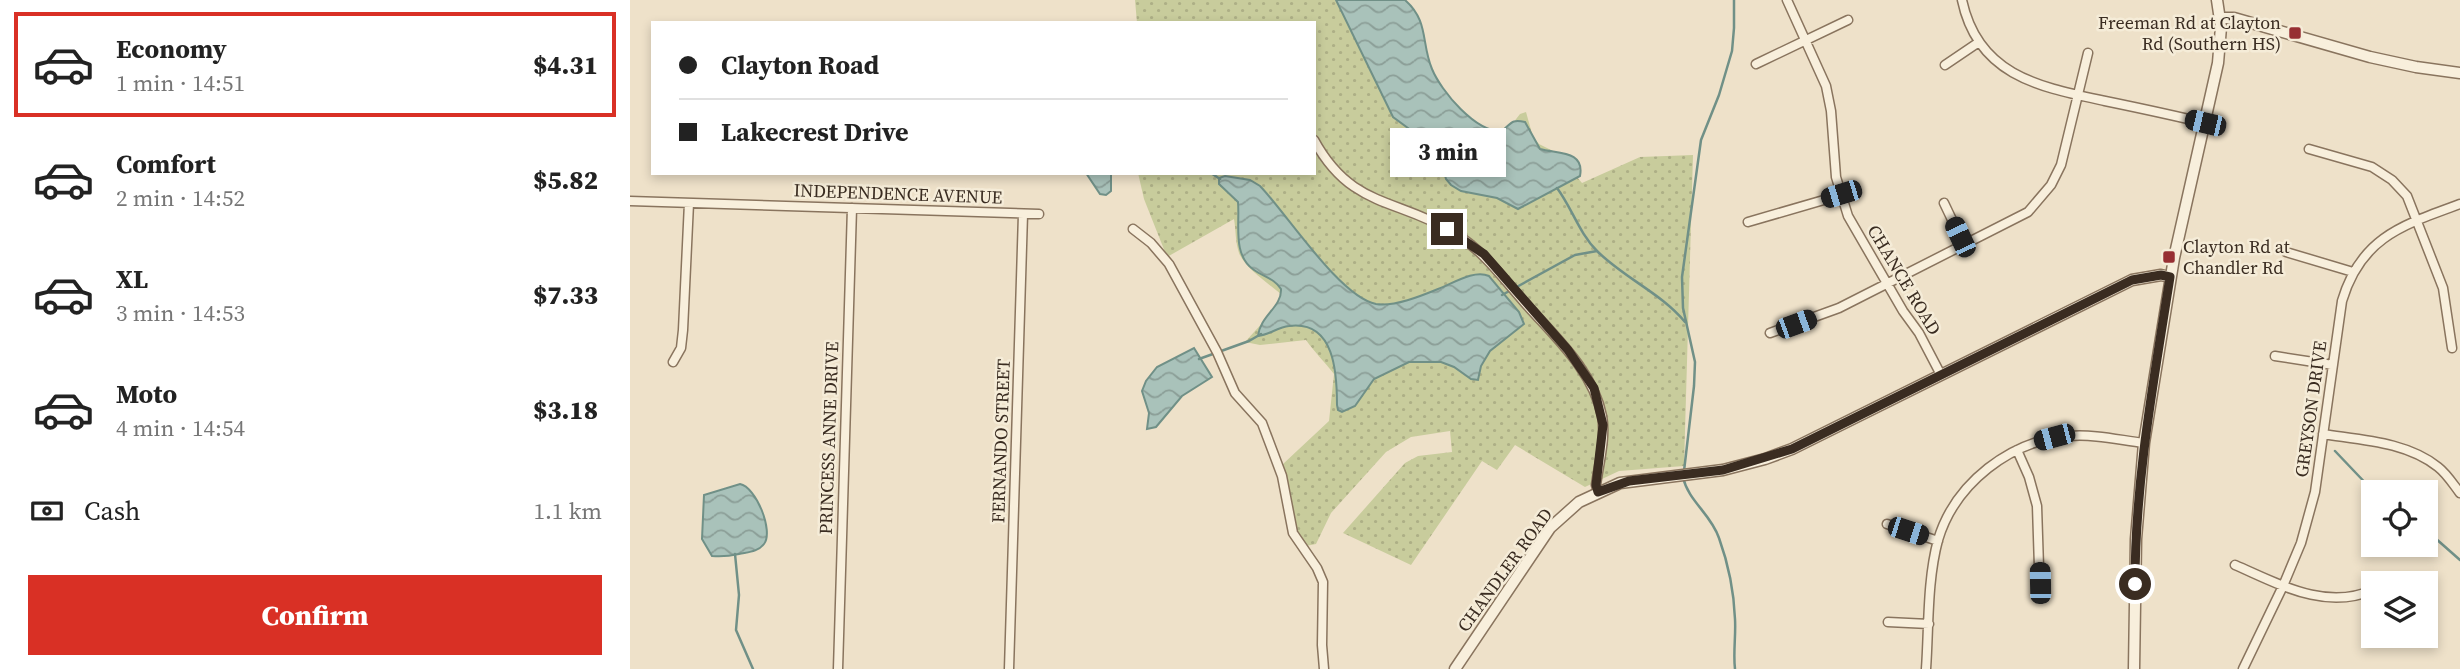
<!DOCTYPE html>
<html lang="en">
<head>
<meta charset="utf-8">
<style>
  body { margin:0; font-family:"Source Serif 4",serif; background:#f6f6f6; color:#222; height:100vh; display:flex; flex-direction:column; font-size:26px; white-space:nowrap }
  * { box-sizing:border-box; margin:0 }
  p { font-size:23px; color:#767676 }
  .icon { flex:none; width:38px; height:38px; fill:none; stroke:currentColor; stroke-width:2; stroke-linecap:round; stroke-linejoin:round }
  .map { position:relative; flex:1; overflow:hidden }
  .details { display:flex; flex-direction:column; background:#fff; width:630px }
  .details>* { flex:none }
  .hud { position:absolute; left:21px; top:21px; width:665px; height:154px; border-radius:0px; box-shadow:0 4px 10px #0003; display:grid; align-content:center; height:154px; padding:0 28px; background:#fff }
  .buttons { position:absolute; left:1731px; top:480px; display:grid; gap:14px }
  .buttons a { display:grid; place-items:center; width:77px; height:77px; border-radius:0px; background:#fff; box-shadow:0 4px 10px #0003; font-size:35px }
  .end { position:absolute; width:32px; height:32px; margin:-16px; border:9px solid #3a2c21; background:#fff; box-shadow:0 0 0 4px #fff }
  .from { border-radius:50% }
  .bubble { position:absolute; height:49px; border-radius:0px; background:#fff; box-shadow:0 4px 10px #0003; font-size:23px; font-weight:800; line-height:49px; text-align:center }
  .car { position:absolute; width:21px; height:42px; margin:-21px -10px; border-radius:9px; box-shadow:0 0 5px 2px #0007; background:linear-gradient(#222 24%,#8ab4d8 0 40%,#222 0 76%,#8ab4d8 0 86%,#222 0) }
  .hud b { display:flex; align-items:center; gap:24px; height:66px; font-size:26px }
  .hud b+b { border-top:2px solid #e0e0e0 }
  .hud i { width:18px; height:18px; background:#222 }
  ul { padding:12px 0 0; list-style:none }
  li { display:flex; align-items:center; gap:21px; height:105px; margin:0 14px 10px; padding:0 14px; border:4px solid transparent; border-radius:0px }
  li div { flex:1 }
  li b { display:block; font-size:26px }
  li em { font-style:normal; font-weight:800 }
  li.on { border-color:#d93025 }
  li>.icon { width:63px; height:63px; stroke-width:1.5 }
  .pay { display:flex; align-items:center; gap:18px; height:77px; padding:0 28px; font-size:26px }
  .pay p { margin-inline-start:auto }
  .action { display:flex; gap:14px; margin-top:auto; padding:14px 28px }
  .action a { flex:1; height:80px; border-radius:0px; background:#d93025; color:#fff; font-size:28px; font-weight:800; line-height:80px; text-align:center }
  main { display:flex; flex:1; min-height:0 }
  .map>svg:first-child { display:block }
  .park { fill:url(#park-dots) }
  .water { fill:url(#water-waves); stroke:#709087; stroke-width:2 }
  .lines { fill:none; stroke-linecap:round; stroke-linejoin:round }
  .stream { stroke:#709087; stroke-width:2.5 }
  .minor-casing { stroke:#89745e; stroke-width:11 }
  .tertiary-casing { stroke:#89745e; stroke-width:13 }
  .minor { stroke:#f8efdc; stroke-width:8 }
  .tertiary { stroke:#f8efdc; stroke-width:10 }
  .route { stroke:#3a2c21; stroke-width:9 }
  .poi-dot { fill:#972f33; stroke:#f5ecd8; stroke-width:2.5 }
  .labels { text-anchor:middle; stroke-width:5; stroke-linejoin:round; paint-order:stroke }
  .poi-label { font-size:18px; fill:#3a2c21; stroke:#f5ecd8; text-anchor:end }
  .street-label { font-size:18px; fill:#3a2c21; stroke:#f5ecd8 }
</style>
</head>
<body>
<main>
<section class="details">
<ul>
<li class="on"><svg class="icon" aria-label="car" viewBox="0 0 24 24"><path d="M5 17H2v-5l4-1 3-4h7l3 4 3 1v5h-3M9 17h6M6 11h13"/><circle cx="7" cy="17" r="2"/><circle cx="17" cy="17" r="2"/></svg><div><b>Economy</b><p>1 min · 14:51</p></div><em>$4.31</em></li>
<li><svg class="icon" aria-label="car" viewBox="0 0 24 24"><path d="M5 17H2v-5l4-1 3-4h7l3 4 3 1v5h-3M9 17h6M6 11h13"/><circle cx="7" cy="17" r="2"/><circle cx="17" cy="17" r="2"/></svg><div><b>Comfort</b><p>2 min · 14:52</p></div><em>$5.82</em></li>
<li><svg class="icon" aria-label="car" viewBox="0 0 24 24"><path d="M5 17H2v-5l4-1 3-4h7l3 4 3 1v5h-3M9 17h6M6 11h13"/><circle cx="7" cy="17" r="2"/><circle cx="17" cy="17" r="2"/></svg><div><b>XL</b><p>3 min · 14:53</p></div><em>$7.33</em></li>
<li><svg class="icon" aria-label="car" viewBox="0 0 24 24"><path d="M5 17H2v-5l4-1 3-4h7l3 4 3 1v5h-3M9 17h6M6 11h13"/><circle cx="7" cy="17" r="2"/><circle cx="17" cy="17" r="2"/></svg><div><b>Moto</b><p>4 min · 14:54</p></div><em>$3.18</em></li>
</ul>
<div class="pay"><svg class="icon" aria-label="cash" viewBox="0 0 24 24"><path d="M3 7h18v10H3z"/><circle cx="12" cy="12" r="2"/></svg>Cash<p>1.1 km</p></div>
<div class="action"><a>Confirm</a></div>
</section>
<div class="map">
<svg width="1830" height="669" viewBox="0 0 1830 669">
  <defs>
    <pattern id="park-dots" width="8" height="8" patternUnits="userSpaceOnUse" patternTransform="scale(1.75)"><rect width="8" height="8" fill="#c8cc9c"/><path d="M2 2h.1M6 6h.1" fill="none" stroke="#adaf86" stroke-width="1.8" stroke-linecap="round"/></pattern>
    <pattern id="water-waves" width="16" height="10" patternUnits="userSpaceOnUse" patternTransform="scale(1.75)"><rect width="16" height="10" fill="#a9c2ba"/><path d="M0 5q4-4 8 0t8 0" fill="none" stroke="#8b9e97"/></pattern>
  </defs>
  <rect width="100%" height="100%" fill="#eee1c9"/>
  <!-- park -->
  <path class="park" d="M505,0H772C789,41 805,88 838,119C847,127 862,131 872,137L890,114L896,112L903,137L909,144L927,153L952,183L1010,157L1063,155L1054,466L989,471L955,487L885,445L867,470L852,461L781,565L713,533L775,463L788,456L822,452L820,431L781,437L756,452L701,513L686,544L676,546L664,544L653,464L699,421L704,374C695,362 685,353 676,340L630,345L615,342L634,321L658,300C644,287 616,270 609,253C605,241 606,230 604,219L537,257L514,199L508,173H684V23H507Z"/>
  <!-- water -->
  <path class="water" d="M706,0H775C799,21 791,43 802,69C811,91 846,133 872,131C882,123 881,119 895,122L910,149C927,154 955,150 950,176L888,209L867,198L831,191L821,185L816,179L808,150L763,117Z
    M456,173H481V191L476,195L470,194Z
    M595,176L620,180L630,186C657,214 710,297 746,304C764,307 791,296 808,289C822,284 844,269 859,276L889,312L894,324L860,351L851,366L848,380L841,379L824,367L811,362H779L744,379L725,406L712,412L708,410L707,405C707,374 705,320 659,326C648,327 639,335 628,336C630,316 652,307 651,289C645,279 634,277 624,270C602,255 610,224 608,202L589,184V178Z
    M564,348L582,377L552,396L526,427L517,429L519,413L512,391L516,381L527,367Z
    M110,484C126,487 144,531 134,544C128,552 118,552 109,554C100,556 92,557 82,556L72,539L74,495Z"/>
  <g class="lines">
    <!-- stream -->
    <path class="stream" d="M581,173L590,179
      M927,188C942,208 949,233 967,251C994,278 1031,293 1055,322
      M872,295L945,255L967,251
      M569,359L619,341L631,334
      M1705,451L1744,492
      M1054,471L1064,386L1065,362L1053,308L1052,277L1071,140L1089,95L1102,51L1104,28V0
      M1053,477C1058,501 1081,514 1089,538C1098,563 1104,593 1105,619C1106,636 1103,653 1105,669
      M1796,530L1830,560
      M105,554L109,595L106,630L123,669"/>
    <!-- minor casing -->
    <g class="minor-casing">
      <path id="minor" d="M1157,0L1196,86L1201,111L1206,177L1218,216L1273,311L1289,333L1311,375
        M1332,0C1348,76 1410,87 1475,101C1509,108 1542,115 1575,123
        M1126,64L1218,20
        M1315,65L1349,42
        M684,140C721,208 766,198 823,232C854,251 871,276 895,303C924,336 963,370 972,416C976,437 969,463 966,485L968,492
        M1679,149L1742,167L1762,180L1777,196L1813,288L1822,348
        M0,201L409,214
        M1314,203L1334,245
        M1118,222L1211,195
        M503,229L521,243L539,264L587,352L605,393L632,423L652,476L663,533L687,568L693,582L692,645L694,669
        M1656,252L1723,272
        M1140,333L1209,308L1398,212L1421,185L1431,165L1458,53
        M1645,356L1703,365
        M43,362L51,348L53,330L59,203
        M1693,434C1732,440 1777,442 1808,467C1817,474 1823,484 1830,493
        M1387,450L1399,477L1407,506L1410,598
        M1257,524L1308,541
        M1605,565C1649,584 1695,611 1743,590
        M1757,583L1764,579
        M1258,622L1299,624
        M208,669L222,208
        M379,669L393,214
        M1296,669C1299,627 1297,581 1308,540C1325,483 1381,440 1439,436C1465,434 1489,440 1514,443
        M1613,669L1653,586L1671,543L1685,492L1712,301C1731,237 1773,225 1830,204"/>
    </g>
    <!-- tertiary casing -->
    <g class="tertiary-casing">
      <path id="tertiary" d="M1591,18H1604L1740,57L1786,67L1830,73
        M825,669L920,528L949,502L990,483L1093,470L1135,459L1162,449L1502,280L1531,275L1540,277
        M1504,669L1506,539L1514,443L1544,258L1588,63L1591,27L1587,0"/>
    </g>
    <!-- minor -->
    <use href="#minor" class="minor"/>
    <!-- tertiary -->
    <use href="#tertiary" class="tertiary"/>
  </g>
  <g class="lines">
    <!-- route -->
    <path class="route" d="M817,229L854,254L938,350L964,388L973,425L966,485L968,492L999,481L1093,470L1162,449L1502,280L1531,275L1540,277C1524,379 1505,481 1505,584"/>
  </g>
  <!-- markers -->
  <g class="poi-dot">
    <rect x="1658" y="26" width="14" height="14" rx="3.5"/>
    <rect x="1532" y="250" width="14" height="14" rx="3.5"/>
  </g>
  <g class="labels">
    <!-- poi labels -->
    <g class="poi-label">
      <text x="1651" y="29">Freeman Rd at Clayton<tspan x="1651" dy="21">Rd (Southern HS)</tspan></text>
      <text x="1553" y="253" text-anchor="start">Clayton Rd at<tspan x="1553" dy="21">Chandler Rd</tspan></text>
    </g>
    <!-- street labels -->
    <g class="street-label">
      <text transform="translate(268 194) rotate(2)" y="6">INDEPENDENCE AVENUE</text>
      <text transform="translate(1274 280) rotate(59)" y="6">CHANCE ROAD</text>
      <text transform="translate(1681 409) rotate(-82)" y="6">GREYSON DRIVE</text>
      <text transform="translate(199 438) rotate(-88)" y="6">PRINCESS ANNE DRIVE</text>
      <text transform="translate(371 441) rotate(-88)" y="6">FERNANDO STREET</text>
      <text transform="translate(875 570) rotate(-54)" y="6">CHANDLER ROAD</text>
    </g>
  </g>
</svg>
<div class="buttons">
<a><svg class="icon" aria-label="locate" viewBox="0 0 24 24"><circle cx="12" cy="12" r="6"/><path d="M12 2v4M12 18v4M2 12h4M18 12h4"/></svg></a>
<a><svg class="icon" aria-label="layers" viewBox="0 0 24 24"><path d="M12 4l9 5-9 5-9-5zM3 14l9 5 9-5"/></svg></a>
</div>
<i class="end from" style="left:1505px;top:584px"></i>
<i class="end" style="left:817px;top:229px"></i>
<div class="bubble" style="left:760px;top:128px;width:116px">3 min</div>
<i class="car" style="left:1575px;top:123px;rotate:283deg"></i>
<i class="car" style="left:1211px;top:194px;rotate:253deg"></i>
<i class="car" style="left:1330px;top:237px;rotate:335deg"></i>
<i class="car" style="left:1166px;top:324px;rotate:70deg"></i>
<i class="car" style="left:1424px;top:437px;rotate:255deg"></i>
<i class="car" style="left:1278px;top:531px;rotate:108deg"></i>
<i class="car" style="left:1410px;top:583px;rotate:359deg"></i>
<div class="hud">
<b><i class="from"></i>Clayton Road</b>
<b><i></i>Lakecrest Drive</b>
</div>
</div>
</main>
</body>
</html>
